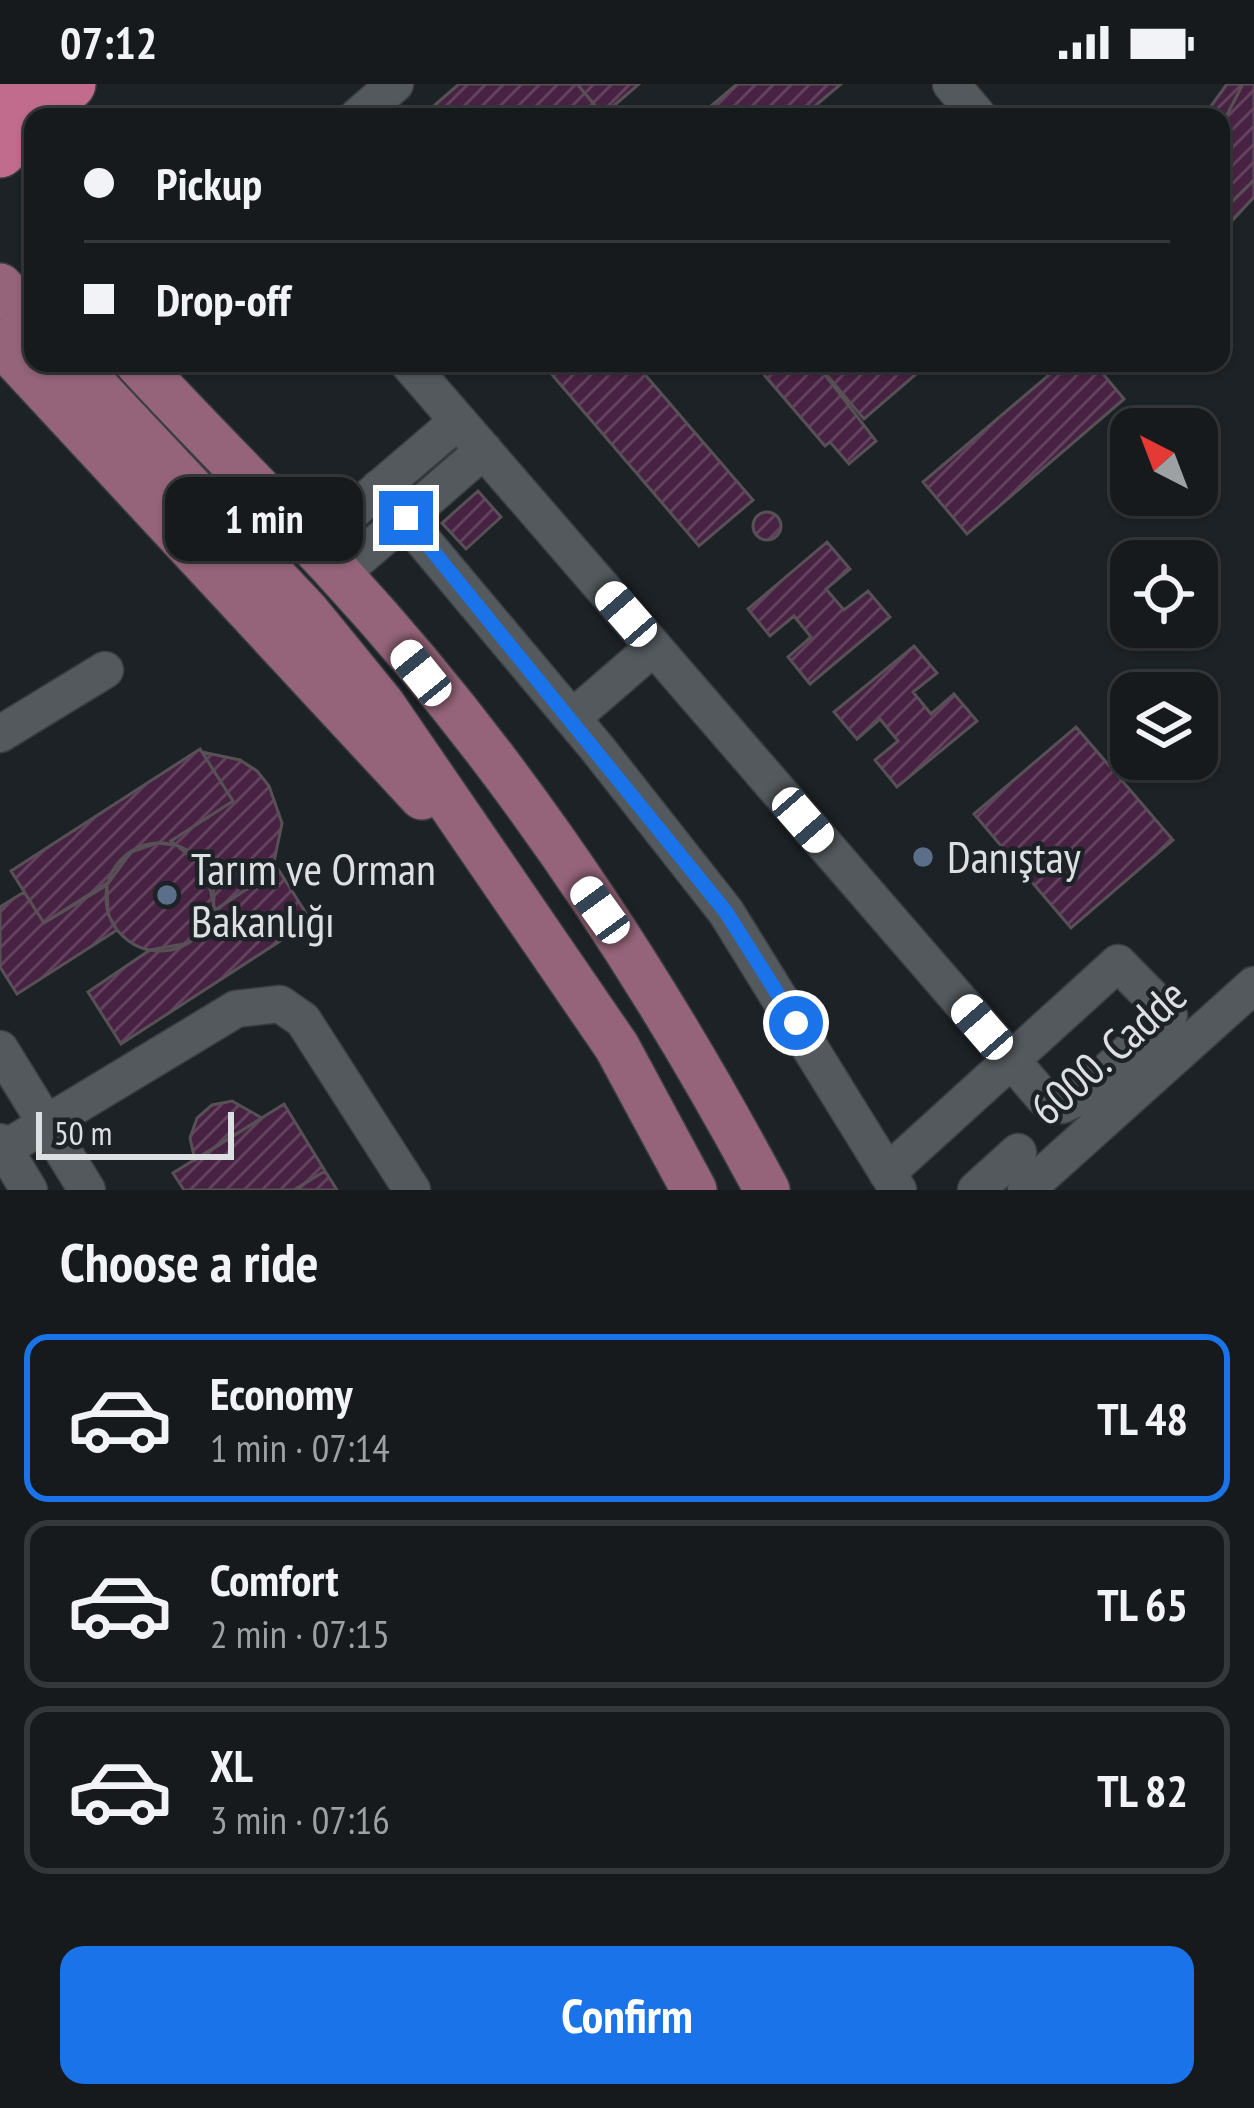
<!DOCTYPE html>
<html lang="en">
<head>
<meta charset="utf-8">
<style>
  body { margin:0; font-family:"PT Sans Narrow",sans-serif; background:#1f2325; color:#f1f3f6; height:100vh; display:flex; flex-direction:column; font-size:45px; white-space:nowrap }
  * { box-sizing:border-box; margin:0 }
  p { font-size:39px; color:#9ea1a3 }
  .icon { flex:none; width:66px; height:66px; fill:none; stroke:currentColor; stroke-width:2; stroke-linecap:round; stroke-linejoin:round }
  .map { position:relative; height:1106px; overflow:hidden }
  .details { display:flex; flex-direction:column; background:#161a1c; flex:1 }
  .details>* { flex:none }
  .hud { position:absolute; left:24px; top:24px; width:1206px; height:264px; border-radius:24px; box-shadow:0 3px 9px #0004,0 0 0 3px #35383b; display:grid; align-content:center; height:264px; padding:0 60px; background:#161a1c }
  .needle { width:78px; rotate:318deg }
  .buttons { position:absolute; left:1110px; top:324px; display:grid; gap:24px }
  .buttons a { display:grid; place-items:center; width:108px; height:108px; border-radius:24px; background:#161a1c; box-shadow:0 3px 9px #0004,0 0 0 3px #35383b; font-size:60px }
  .scale { position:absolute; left:36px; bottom:30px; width:198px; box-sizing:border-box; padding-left:12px; border:6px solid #dde0e3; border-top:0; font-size:33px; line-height:42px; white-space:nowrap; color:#dde0e3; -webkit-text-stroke:9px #1d2226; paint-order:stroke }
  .end { position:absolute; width:54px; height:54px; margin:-27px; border:15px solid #1a73e8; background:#fff; box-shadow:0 0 0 6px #fff }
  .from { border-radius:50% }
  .bubble { position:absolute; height:84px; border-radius:24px; background:#161a1c; box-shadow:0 3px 9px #0004,0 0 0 3px #35383b; font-size:39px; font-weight:600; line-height:84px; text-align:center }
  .car { position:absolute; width:36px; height:72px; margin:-36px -18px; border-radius:15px; box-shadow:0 0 9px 3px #0007; background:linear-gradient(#fff 24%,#345 0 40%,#fff 0 76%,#345 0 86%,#fff 0) }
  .hud b { display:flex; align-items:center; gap:42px; height:114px; font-size:45px }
  .hud b+b { border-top:3px solid #35383b }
  .hud i { width:30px; height:30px; background:#f1f3f6 }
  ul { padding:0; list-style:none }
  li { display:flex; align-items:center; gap:36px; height:168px; margin:0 24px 18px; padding:0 36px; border:6px solid #35383b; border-radius:24px }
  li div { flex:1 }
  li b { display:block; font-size:45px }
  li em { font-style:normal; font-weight:600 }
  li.active { border-color:#1a73e8 }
  li>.icon { width:108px; height:108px; stroke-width:1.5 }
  h2 { padding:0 60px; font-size:54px; line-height:144px }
  .primary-button { display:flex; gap:24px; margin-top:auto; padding:24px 60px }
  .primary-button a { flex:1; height:138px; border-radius:24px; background:#1a73e8; color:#fff; font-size:48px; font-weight:600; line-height:138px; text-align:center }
  .status { display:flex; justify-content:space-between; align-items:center; height:84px; padding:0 60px; background:#161a1c; direction:ltr }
  .status svg { height:33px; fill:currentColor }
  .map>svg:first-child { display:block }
  .building { fill:url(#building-hatch); stroke:#575156; stroke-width:3 }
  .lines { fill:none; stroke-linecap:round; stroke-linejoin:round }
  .minor-casing { stroke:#3a3e42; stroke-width:39 }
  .major-casing { stroke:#3a3e42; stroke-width:48 }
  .highway-casing { stroke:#3a3e42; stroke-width:54 }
  .minor { stroke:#53595d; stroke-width:36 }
  .major { stroke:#95647a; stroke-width:45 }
  .highway { stroke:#c16b8d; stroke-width:51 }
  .route { stroke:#1a73e8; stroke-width:15 }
  .service-dot { fill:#5c6f8a; stroke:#1d2226; stroke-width:4.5 }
  .labels { text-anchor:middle; stroke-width:9; stroke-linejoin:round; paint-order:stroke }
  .poi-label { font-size:45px; fill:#dde0e3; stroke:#1d2226; text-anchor:start }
  .street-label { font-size:45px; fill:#dde0e3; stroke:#1d2226 }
</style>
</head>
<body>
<div class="status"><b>07:12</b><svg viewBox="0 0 49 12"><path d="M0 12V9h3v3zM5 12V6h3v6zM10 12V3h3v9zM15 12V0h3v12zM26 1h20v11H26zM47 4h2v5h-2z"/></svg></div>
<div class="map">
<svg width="1254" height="1106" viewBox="0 0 1254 1106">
  <defs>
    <pattern id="building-hatch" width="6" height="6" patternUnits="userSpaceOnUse" patternTransform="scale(3)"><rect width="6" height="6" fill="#482242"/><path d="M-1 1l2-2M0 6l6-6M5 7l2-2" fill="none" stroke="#62425d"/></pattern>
  </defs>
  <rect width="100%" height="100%" fill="#1d2226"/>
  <!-- building -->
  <path class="building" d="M459,0H577L605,33H543L538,27L531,33H421Z
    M577,0H639L603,31Z
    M737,0H841L802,33H698Z
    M1227,0H1254V96L1221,128V33H1203Z
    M1243,0H1254V113L1230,139L1221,129V42Z
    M542,279H635L753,416L699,462Z
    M754,279H816L876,357L849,380L830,358L825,362Z
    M825,279H929L864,335L820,283Z
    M1063,279H1094L1124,315L967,450L923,398Z
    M478,407L501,433L466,465L442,439Z
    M753 442a14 14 0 1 1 28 0a14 14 0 1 1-28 0Z
    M827,458L850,485L826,505L844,526L868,507L890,533L810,600L788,573L811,553L794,532L770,552L748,525Z
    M914,562L937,589L913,608L931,630L954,610L977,637L897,703L875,676L898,657L880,635L857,655L834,628Z
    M1076,643L1173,756L1071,844L974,730Z
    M200,665L233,717L171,757L174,761L157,759L131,768L107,801L44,839L11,787Z
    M202,668L240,676L257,687L269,702L282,739L274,778L263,794L215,826L205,784L171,757L233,717Z
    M106 813a54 54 0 1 1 108 0a54 54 0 1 1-108 0Z
    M278,785L311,837L121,960L88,908L150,866L189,859L208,838L213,822L215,826Z
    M107,799L108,830L117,846L17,910L0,883V823L24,808L44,839Z
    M232,1017L262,1034L195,1076L190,1054L197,1034L212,1021Z
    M284,1020L325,1087L294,1106H184L173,1089Z
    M325,1087L337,1106H294Z"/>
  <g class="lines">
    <!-- minor casing -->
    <g class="minor-casing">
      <path id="minor" d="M951,0L979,33
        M357,33L395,0
        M408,279L1012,977L1043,1013L1062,1021L1079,1013L1169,931L1118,879L887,1089
        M379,404L597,664L726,828L898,1106
        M311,463L458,337
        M340,491L484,366
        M572,634L654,563
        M0,650L105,586
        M0,965L87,1106
        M0,1058L29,1106
        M4,1065L236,925L280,920L303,936L412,1106
        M976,1106L1018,1068
        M1026,1106L1254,901"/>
    </g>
    <!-- major casing -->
    <g class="major-casing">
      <path id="major" d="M0,202L33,237
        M0,258L422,713
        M73,279L307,528L382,620L617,963L694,1106
        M138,279C204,351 274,419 340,491C509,674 650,887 767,1106"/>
    </g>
    <!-- highway casing -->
    <g class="highway-casing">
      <path id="highway" d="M0,11L11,0
        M35,33L70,0
        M0,68L33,35"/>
    </g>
    <!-- minor -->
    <use href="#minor" class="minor"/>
    <!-- major -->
    <use href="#major" class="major"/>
    <!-- highway -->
    <use href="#highway" class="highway"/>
  </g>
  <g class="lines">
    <!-- route -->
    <path class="route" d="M406,434L726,828L796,939"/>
  </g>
  <!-- markers -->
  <g class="service-dot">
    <circle cx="923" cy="773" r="12"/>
    <circle cx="167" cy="811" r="12"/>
  </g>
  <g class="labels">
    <!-- poi labels -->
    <g class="poi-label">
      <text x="947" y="789">Danıştay</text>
      <text x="191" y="801">Tarım ve Orman<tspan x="191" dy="52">Bakanlığı</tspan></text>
    </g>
    <!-- street labels -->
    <g class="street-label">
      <text transform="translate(1108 968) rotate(-42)" y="16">6000. Cadde</text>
    </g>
  </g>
</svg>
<div class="buttons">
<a><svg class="needle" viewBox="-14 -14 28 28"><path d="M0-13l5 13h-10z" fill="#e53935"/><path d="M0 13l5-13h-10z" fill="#9ea1a3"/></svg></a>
<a><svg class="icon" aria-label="locate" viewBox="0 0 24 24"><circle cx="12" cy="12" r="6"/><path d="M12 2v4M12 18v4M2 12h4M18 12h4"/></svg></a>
<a><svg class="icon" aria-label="layers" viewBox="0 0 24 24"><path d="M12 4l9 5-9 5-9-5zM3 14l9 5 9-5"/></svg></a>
</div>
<div class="scale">50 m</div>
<i class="end from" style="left:796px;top:939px"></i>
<i class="end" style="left:406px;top:434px"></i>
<div class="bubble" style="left:165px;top:393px;width:198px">1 min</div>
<i class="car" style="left:626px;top:530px;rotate:319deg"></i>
<i class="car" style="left:421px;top:589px;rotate:321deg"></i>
<i class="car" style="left:803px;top:736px;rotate:139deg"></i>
<i class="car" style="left:600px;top:826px;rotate:324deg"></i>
<i class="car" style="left:982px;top:943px;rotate:319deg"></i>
<div class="hud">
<b><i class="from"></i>Pickup</b>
<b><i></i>Drop-off</b>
</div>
</div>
<section class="details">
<h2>Choose a ride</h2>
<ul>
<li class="active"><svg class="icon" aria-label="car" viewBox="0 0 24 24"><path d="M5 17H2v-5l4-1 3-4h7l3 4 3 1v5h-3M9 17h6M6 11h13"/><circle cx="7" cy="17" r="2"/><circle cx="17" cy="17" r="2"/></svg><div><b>Economy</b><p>1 min · 07:14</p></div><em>TL 48</em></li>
<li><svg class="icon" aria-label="car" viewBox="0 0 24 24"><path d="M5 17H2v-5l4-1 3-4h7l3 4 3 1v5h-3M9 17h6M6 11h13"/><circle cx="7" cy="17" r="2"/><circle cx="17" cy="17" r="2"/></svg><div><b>Comfort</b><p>2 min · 07:15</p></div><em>TL 65</em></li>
<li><svg class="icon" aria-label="car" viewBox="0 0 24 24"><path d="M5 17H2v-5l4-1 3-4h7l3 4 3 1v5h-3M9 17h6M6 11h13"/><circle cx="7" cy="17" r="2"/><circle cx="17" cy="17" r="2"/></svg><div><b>XL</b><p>3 min · 07:16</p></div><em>TL 82</em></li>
</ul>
<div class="primary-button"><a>Confirm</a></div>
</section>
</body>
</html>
